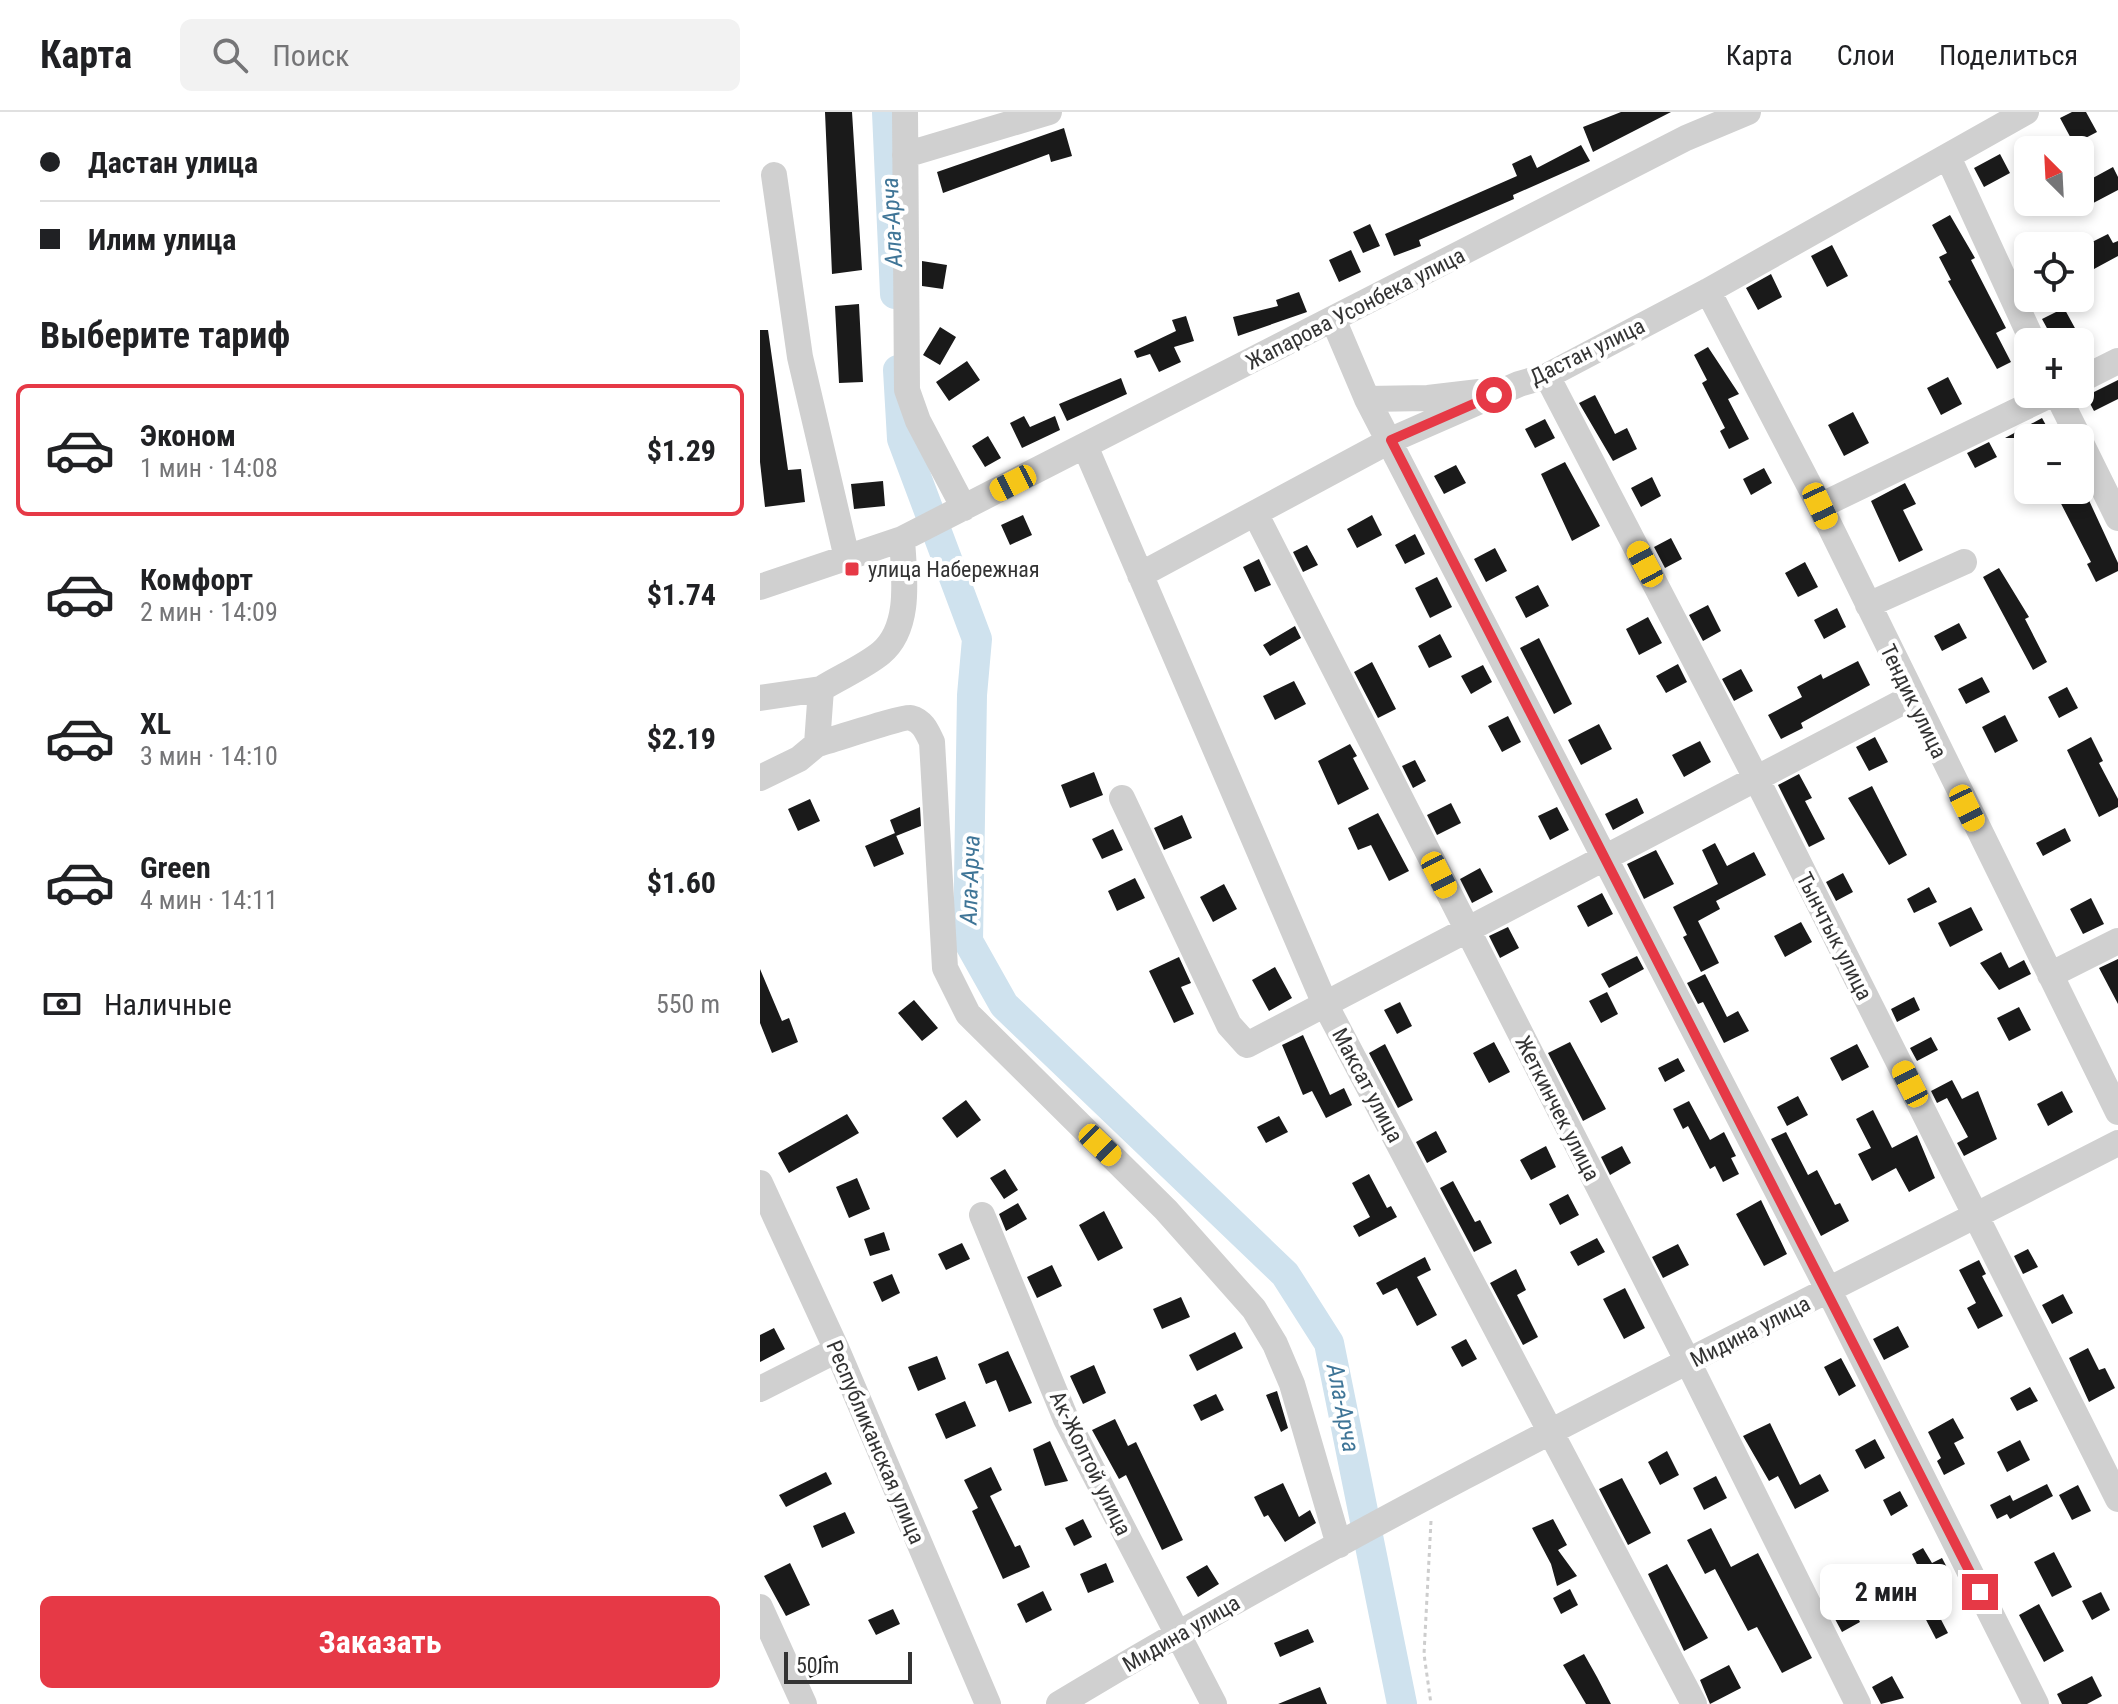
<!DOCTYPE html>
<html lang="ru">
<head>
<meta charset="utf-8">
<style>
  body { margin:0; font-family:"Roboto Condensed",sans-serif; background:#f2f2f2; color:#202124; height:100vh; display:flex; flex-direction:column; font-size:30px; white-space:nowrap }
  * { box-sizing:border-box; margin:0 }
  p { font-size:26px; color:#757577 }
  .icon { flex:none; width:44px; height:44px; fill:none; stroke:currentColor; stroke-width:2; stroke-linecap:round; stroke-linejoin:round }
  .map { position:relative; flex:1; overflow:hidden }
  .sheet { display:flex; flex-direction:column; background:#fff; width:760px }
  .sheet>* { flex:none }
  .banner { display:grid; align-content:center; height:176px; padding:0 40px; background:#fff }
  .needle { width:52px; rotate:336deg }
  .controls { position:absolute; left:1254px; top:24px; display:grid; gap:16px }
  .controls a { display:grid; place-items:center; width:80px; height:80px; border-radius:12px; background:#fff; box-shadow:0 4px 12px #0003; font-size:40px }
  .scale { position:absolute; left:24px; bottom:20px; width:128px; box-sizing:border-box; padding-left:8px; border:4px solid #333; border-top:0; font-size:22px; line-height:28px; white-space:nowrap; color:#333; -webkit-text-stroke:6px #fff; paint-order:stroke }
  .end { position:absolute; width:36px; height:36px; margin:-18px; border:10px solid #e63946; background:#fff; box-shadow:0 0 0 4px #fff }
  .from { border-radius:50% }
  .bubble { position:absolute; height:56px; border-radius:12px; background:#fff; box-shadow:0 4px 12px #0003; font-size:26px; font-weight:700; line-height:56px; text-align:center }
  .car { position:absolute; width:24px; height:48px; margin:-24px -12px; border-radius:10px; box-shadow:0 0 6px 2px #0007; background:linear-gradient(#f5c518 24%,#345 0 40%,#f5c518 0 76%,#345 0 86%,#f5c518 0) }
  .banner b { display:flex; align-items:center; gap:28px; height:76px; font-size:30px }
  .banner b+b { border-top:2px solid #e0e0e0 }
  .banner i { width:20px; height:20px; background:#202124 }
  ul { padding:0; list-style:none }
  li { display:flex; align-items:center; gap:24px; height:132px; margin:0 16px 12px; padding:0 24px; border:4px solid transparent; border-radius:12px }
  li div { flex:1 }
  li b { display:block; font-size:30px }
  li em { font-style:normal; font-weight:700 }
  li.selected { border-color:#e63946 }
  li>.icon { width:72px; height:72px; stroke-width:1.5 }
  h2 { padding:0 40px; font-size:36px; line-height:96px }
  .pay { display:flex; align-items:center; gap:20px; height:88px; padding:0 40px; font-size:30px }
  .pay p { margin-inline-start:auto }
  .cta { display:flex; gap:16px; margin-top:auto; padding:16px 40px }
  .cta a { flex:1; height:92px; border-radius:12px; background:#e63946; color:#fff; font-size:32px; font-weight:700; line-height:92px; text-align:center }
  header { display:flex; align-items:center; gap:48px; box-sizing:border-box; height:112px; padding:0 40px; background:#fff; border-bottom:2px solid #e0e0e0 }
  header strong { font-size:38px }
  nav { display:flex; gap:44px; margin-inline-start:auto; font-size:28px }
  .search { width:560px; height:72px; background:#f2f2f2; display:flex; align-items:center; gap:20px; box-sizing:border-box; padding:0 28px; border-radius:12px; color:#757577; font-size:30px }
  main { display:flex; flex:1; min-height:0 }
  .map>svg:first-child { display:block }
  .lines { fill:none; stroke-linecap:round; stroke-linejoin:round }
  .river { stroke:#cfe2ee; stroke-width:30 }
  .building { fill:#1a1a1a }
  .path { stroke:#cdcdcd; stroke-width:3; stroke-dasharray:4 4; stroke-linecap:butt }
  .minor { stroke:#d0d0d0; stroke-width:26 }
  .route { stroke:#e63946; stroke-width:10 }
  .poi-dot { fill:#e63946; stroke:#fff; stroke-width:3 }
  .labels { text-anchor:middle; stroke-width:8; stroke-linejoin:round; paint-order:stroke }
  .street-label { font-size:22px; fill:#333; stroke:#fff }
  .poi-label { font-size:22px; fill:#333; stroke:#fff; text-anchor:start }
  .water-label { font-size:24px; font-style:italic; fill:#3f7597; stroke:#fff }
</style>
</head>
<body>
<header>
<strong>Карта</strong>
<div class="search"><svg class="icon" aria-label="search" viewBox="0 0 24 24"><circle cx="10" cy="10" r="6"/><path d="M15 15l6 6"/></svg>Поиск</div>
<nav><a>Карта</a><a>Слои</a><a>Поделиться</a></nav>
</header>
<main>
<section class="sheet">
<div class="banner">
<b><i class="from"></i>Дастан улица</b>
<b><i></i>Илим улица</b>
</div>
<h2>Выберите тариф</h2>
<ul>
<li class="selected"><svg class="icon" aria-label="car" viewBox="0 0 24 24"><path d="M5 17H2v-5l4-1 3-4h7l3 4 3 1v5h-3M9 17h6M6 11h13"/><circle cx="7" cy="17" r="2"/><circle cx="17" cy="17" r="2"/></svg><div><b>Эконом</b><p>1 мин · 14:08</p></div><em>$1.29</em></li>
<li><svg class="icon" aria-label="car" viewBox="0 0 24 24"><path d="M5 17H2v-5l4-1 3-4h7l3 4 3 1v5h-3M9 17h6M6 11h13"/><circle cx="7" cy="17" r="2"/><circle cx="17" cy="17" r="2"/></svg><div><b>Комфорт</b><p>2 мин · 14:09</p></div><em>$1.74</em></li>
<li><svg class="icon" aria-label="car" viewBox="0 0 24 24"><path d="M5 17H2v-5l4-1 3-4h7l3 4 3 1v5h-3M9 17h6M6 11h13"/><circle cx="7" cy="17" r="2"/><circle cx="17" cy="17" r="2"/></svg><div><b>XL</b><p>3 мин · 14:10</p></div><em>$2.19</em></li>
<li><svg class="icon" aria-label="car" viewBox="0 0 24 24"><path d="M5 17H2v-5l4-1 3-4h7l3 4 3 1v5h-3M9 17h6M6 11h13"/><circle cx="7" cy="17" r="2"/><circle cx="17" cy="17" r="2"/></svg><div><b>Green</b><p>4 мин · 14:11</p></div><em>$1.60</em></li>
</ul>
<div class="pay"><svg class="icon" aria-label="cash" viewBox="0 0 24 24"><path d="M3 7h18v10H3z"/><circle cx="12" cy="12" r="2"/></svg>Наличные<p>550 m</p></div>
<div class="cta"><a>Заказать</a></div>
</section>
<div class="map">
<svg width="1358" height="1592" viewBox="0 0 1358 1592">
  <rect width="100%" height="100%" fill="#fff"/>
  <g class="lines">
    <!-- river -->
    <path class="river" d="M127,0L135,182
      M138,258L142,327L217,527L212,583L208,829L244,893L525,1162L569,1231L642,1592"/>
  </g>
  <!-- building -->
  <path class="building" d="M65,0H92L102,158L72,162Z
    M861,0H911L833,40L823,15Z
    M1312,0H1326L1337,20L1314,32L1300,6Z
    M304,16L312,44L291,50L289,42L183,81L177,60Z
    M821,33L830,49L753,83L754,87L659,128L661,134L634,144L625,122L757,64L752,52L771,43L777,56Z
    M1240,42L1250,61L1224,75L1214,56Z
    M1353,55L1358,65V78L1320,98V73Z
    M1190,103L1215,146L1211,148L1246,216L1236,221L1251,250L1237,257L1188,169L1191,168L1179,145L1187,141L1172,113Z
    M610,112L620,134L603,141L593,120Z
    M1348,122L1353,131L1358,129V144L1334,157L1322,135Z
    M1072,133L1088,164L1067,175L1051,144Z
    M591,138L601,160L579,170L569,148Z
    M162,149L187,153L183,177L162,174Z
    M1011,162L1022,185L998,198L986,176Z
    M539,180L547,200L478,224L473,205L518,194L516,188Z
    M99,192L103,270L79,271L75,194Z
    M1304,196L1316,218L1294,229L1282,207Z
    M426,204L434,229L414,235L421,250L399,260L390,242L377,246L374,239L416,219L412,208Z
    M180,215L196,225L180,253L163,243Z
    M0,218H8L28,358L41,357L45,390L5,395L0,350Z
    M948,235L979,282L968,287L989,327L969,337L960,319L965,316L942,271L947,268L934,243Z
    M207,249L220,268L189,289L176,270Z
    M1188,265L1202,292L1181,303L1167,276Z
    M361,266L367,282L307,309L299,292Z
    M1358,268V287L1334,299L1326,284Z
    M835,283L855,322L867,316L877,337L853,349L819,291Z
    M1093,300L1109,331L1084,344L1068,313Z
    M264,304L270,315L295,304L300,318L262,336L250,311Z
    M1282,306L1293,326H1245Z
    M785,307L795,326L775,336L765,317Z
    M228,324L241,346L225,355L212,334Z
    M1229,330L1237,345L1215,356L1207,341Z
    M805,350L840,414L812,429L781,362Z
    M696,353L706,371L684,382L674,364Z
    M1004,356L1012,371L991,383L983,367Z
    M892,365L901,384L881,395L871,376Z
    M123,369L125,394L94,397L91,372Z
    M1320,369L1358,451V459L1336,470L1327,452L1331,450L1294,378H1320Z
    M1145,371L1156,392L1143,398L1163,438L1139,450L1111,389Z
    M263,403L272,423L250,433L241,413Z
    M612,403L622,423L597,436L587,417Z
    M655,422L665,442L645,452L635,433Z
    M911,426L922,447L905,456L894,435Z
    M547,433L558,453L543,460L533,440Z
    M735,436L747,459L726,470L714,447Z
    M499,447L511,473L495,480L483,455Z
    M1045,450L1058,475L1038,485L1025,461Z
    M1239,456L1269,505L1265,507L1287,550L1273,558L1223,465Z
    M677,465L692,495L670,506L655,476Z
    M778,473L789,494L766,506L755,485Z
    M948,493L961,519L943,529L929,503Z
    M1077,496L1086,515L1064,527L1054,508Z
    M888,505L902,531L879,543L866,517Z
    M1199,511L1207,526L1182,539L1174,524Z
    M535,514L541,526L510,544L503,533Z
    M680,522L692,545L669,556L658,534Z
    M779,526L812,592L794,602L760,536Z
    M1098,549L1110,573L1041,611L1043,616L1021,627L1008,603L1042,585L1037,575L1061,562L1063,567Z
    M612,550L636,597L618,606L594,560Z
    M918,552L927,570L906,581L896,564Z
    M723,553L732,570L711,582L701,564Z
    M981,557L993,579L974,589L962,567Z
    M1222,565L1230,580L1206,592L1198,577Z
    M534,569L546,592L515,608L503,584Z
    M1307,575L1318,596L1299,606L1288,585Z
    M1245,603L1258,629L1235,641L1222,615Z
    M748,604L761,630L742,640L728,614Z
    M839,612L852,637L821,653L808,628Z
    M1115,625L1128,650L1109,659L1096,635Z
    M1331,625L1343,649L1339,651L1358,687V695L1339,705L1307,638Z
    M940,629L951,650L924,665L912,643Z
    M590,632L597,644L593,646L609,677L578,693L558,649Z
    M655,648L666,669L653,676L642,654Z
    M334,660L343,683L310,696L301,673Z
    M1039,662L1052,686L1045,689L1065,727L1049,735L1018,673Z
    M1112,674L1147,743L1129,753L1088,686Z
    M877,686L884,701L853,718L845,702Z
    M50,687L60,709L38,719L28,697Z
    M691,691L701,711L677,723L667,703Z
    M160,695L161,714L136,724L130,708Z
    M797,695L809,718L790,728L778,704Z
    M618,701L649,759L629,769L611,733L598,738L588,716Z
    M422,703L432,726L404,738L394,716Z
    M1305,716L1311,729L1283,744L1276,731Z
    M353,717L363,738L342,747L332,727Z
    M135,721L144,742L114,755L105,734Z
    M955,731L967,754L994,740L1006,763L956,789L960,797L938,809L959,851L941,860L923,825L927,823L913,795L958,772L942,738Z
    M896,738L914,772L884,787L867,752Z
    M720,756L733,780L712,791L700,767Z
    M1083,761L1093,780L1076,789L1066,770Z
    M375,766L385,786L357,799L348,779Z
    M464,772L477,797L453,810L440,785Z
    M1169,775L1177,790L1154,801L1147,787Z
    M842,781L853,802L828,815L817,794Z
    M1331,786L1344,812L1323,822L1310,797Z
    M1211,795L1223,818L1190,835L1178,811Z
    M1041,810L1052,830L1025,845L1014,824Z
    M748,815L759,836L740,846L729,824Z
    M1241,840L1249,856L1264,848L1271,862L1239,878L1220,851Z
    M877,844L884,857L849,876L841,862Z
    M419,845L431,871L421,875L434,902L414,911L389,859Z
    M1358,847V892L1339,856Z
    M515,855L532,886L509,899L492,868Z
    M0,857L22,909L29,906L38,930L12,941L0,911Z
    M945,862L967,905L978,899L989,919L964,931L943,890L938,892L927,871Z
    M847,880L858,902L841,911L829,889Z
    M1154,885L1160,898L1137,910L1131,897Z
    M154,888L178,916L162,929L138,901Z
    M640,890L652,914L637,922L624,898Z
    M1259,895L1271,918L1249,929L1237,906Z
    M543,923L570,983L584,976L592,993L566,1006L552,979L543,983L522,933Z
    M1171,925L1178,938L1157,949L1150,936Z
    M734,930L750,960L729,971L713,941Z
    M810,930L846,997L823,1009L788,941Z
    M625,932L653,988L638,996L609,941Z
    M1097,932L1109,955L1082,969L1070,946Z
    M918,946L925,959L905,970L898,956Z
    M1192,968L1202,987L1218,979L1237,1027L1204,1044L1197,1031L1208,1025L1187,986L1177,991L1171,979Z
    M1302,979L1313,1000L1288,1014L1277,992Z
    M1038,984L1048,1003L1027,1014L1017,995Z
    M206,988L221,1008L197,1026L182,1006Z
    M929,989L950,1028L964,1020L976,1044L971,1046L979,1062L963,1070L955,1054L950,1057L928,1014L923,1017L913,997Z
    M1113,998L1132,1036L1157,1023L1175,1066L1149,1080L1136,1056L1112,1069L1098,1042L1111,1036L1096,1007Z
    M87,1002L99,1021L29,1061L18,1041Z
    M519,1004L528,1020L506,1031L497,1015Z
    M676,1019L687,1040L667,1051L656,1030Z
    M1026,1020L1048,1063L1057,1058L1075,1093L1080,1091L1089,1109L1061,1124L1011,1027Z
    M786,1034L796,1055L771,1068L760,1048Z
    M862,1034L871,1051L850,1063L841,1045Z
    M245,1057L258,1078L244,1087L230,1066Z
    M609,1062L627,1096L631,1094L637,1105L599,1125L593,1114L610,1105L592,1071Z
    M97,1066L110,1097L89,1106L76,1075Z
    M693,1069L715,1110L720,1108L732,1131L714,1140L680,1076Z
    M808,1082L819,1103L800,1113L789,1092Z
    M1001,1088L1027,1142L1004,1154L976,1102Z
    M258,1091L267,1107L246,1119L239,1102Z
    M344,1099L363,1136L338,1149L319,1113Z
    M124,1120L130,1138L110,1144L104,1127Z
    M837,1126L845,1140L818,1154L810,1140Z
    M202,1131L210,1147L186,1158L178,1142Z
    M918,1132L929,1153L903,1166L892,1145Z
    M1268,1137L1278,1155L1263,1162L1254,1144Z
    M665,1145L671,1158L657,1165L677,1203L657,1214L637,1176L623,1183L616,1171Z
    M1219,1148L1226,1162L1222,1164L1243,1204L1218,1217L1207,1196L1216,1191L1199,1158Z
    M292,1153L302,1174L277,1186L267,1165Z
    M756,1157L766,1178L757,1183L778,1225L763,1233L730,1171Z
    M132,1162L140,1181L122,1190L113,1170Z
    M865,1176L885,1216L864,1227L843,1187Z
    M1303,1182L1313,1201L1292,1212L1282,1193Z
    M421,1185L430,1205L402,1217L393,1197Z
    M1138,1214L1149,1235L1124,1248L1113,1227Z
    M14,1216L25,1237L0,1250V1223Z
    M475,1220L483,1236L437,1259L429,1243Z
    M706,1227L717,1247L702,1255L691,1235Z
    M1328,1236L1339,1258L1345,1256L1355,1276L1329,1290L1309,1246Z
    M248,1239L272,1291L249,1300L236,1268L226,1272L218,1252Z
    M177,1244L186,1267L158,1279L148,1255Z
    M1081,1246L1096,1274L1079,1284L1064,1255Z
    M334,1253L346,1281L323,1292L310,1264Z
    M1270,1275L1278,1289L1257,1299L1250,1286Z
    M517,1279L528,1316L521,1320L506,1283Z
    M456,1282L464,1298L441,1309L433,1293Z
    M205,1289L216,1314L186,1327L175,1302Z
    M1193,1306L1204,1326L1194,1331L1205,1352L1184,1363L1177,1349L1181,1346L1168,1320Z
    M355,1307L368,1334L376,1330L423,1428L402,1438L366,1363L359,1367L332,1318Z
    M1010,1311L1040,1373L1060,1362L1069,1379L1035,1397L1018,1364L1009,1369L983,1324Z
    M1115,1327L1125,1346L1105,1357L1095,1338Z
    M1260,1328L1270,1348L1247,1360L1237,1340Z
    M290,1329L308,1369L285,1374L273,1337Z
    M907,1339L919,1363L900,1373L888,1350Z
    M231,1355L242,1378L230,1384L255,1435L260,1433L270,1455L243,1467L212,1399L218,1396L204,1368Z
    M66,1360L72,1372L26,1395L19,1383Z
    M956,1364L967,1386L944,1398L933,1376Z
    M862,1366L891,1421L868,1433L839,1377Z
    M523,1371L539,1405L550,1398L556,1411L525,1430L508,1403L504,1405L494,1385Z
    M1287,1372L1293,1384L1250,1407L1247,1402L1237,1407L1230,1393L1250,1383L1253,1389Z
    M1318,1373L1331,1399L1312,1408L1299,1383Z
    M1140,1379L1148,1394L1131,1404L1123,1388Z
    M85,1400L95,1421L62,1436L53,1414Z
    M323,1407L332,1425L314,1434L305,1416Z
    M793,1407L807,1433L798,1438L817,1464L797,1474L791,1452L772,1416Z
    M951,1416L971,1455L998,1441L1052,1546L1022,1561L997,1515L988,1519L955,1457L945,1462L927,1428Z
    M1163,1436L1172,1451L1182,1446L1191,1463L1168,1475L1152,1442Z
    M1294,1440L1312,1475L1292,1485L1274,1450Z
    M30,1451L50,1493L26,1504L4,1464Z
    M346,1451L354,1470L328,1481L320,1462Z
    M907,1452L948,1526L924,1539L888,1462Z
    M447,1453L459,1472L438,1485L426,1465Z
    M810,1477L818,1493L801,1502L793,1486Z
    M283,1479L292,1498L266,1511L257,1492Z
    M1341,1480L1350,1498L1332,1508L1322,1489Z
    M1088,1486L1100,1510L1082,1520L1069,1496Z
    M1279,1492L1304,1539L1284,1550L1259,1503Z
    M1175,1496L1188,1521L1176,1527L1163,1502Z
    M133,1497L140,1512L116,1523L108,1508Z
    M548,1517L554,1530L520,1545L514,1531Z
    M824,1542L837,1565L851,1592H826L803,1553Z
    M67,1543L72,1555L50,1566L44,1554Z
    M969,1553L981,1576L950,1592L940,1568Z
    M1132,1564L1144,1586L1121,1592L1112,1575Z
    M1332,1564L1342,1584L1327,1592H1302L1297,1582Z
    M560,1575L567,1592H518Z"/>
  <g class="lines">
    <!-- path -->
    <path class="path" d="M671,1409L664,1542L671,1592"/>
    <!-- minor -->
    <path class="minor" d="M145,0L147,278L158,309L204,396
      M145,43L289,0
      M1188,45L1273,230
      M14,63L40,245L87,446
      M948,179L1060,394L1358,1000
      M573,207L607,287L1069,1179L1276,1592
      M787,264L997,668L1358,1387
      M1320,268L1358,249
      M1297,282L1319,326
      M607,287L668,286L719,280
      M1320,329L1358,406
      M325,334L565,892L934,1592
      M1060,394L1292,282
      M495,401L928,1250L1098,1592
      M380,463L631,328L759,272L787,264L948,179L1266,0
      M0,475L142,427L926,26L988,0
      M1108,493L1204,450
      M0,586L61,577
      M57,632C73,628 143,604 151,606C163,609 167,620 172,630L185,856L208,902L406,1098L494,1197L515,1232L532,1272L579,1433
      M0,666L39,647L57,632L61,577C80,565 104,555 121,541C152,515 144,463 142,427
      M362,686L469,913L487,933L1152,585
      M1290,863L1358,829
      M0,1071L77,1238L228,1592
      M222,1103L306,1307L454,1592
      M0,1277L77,1238
      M0,1495L44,1592
      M299,1592C641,1386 1003,1213 1358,1031"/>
  </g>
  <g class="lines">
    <!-- route -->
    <path class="route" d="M734,283L631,328L1220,1480"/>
  </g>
  <!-- markers -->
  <rect class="poi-dot" x="84" y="449" width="16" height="16" rx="4"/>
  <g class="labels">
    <!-- street labels -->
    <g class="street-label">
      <text transform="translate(595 196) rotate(-27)" y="8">Жапарова Усонбека улица</text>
      <text transform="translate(827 239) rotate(-26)" y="8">Дастан улица</text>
      <text transform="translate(1154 589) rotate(64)" y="8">Тендик улица</text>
      <text transform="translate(1075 824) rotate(63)" y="8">Тынчтык улица</text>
      <text transform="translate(608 973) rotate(62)" y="8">Максат улица</text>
      <text transform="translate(798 996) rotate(63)" y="8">Жеткинчек улица</text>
      <text transform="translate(990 1219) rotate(-27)" y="8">Мидина улица</text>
      <text transform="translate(116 1330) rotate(67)" y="8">Республиканская улица</text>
      <text transform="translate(331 1351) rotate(64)" y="8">Ак-Жолтой улица</text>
      <text transform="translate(421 1521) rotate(-30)" y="8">Мидина улица</text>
    </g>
    <!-- poi labels -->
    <g class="poi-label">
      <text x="108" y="465">улица Набережная</text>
    </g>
    <!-- water labels -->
    <g class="water-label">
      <text transform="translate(132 110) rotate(-93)" y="8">Ала-Арча</text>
      <text transform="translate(210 768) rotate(-88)" y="8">Ала-Арча</text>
      <text transform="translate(583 1296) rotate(79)" y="8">Ала-Арча</text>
    </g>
  </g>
</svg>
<div class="controls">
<a><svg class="needle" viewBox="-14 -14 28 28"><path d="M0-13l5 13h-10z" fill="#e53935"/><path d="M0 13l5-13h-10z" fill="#757577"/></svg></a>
<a><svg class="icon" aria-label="locate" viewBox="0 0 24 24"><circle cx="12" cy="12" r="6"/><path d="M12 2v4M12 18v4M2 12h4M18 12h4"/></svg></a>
<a>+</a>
<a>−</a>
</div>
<div class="scale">50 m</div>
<i class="end from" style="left:734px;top:283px"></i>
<i class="end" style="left:1220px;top:1480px"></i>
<div class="bubble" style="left:1060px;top:1452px;width:132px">2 мин</div>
<i class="car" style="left:253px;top:371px;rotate:243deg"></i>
<i class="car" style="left:1060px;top:394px;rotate:155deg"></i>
<i class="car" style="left:885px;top:452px;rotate:332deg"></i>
<i class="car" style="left:1207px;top:696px;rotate:154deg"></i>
<i class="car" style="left:679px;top:763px;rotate:153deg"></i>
<i class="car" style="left:1150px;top:972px;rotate:333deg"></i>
<i class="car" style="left:340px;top:1033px;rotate:134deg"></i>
</div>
</main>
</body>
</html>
